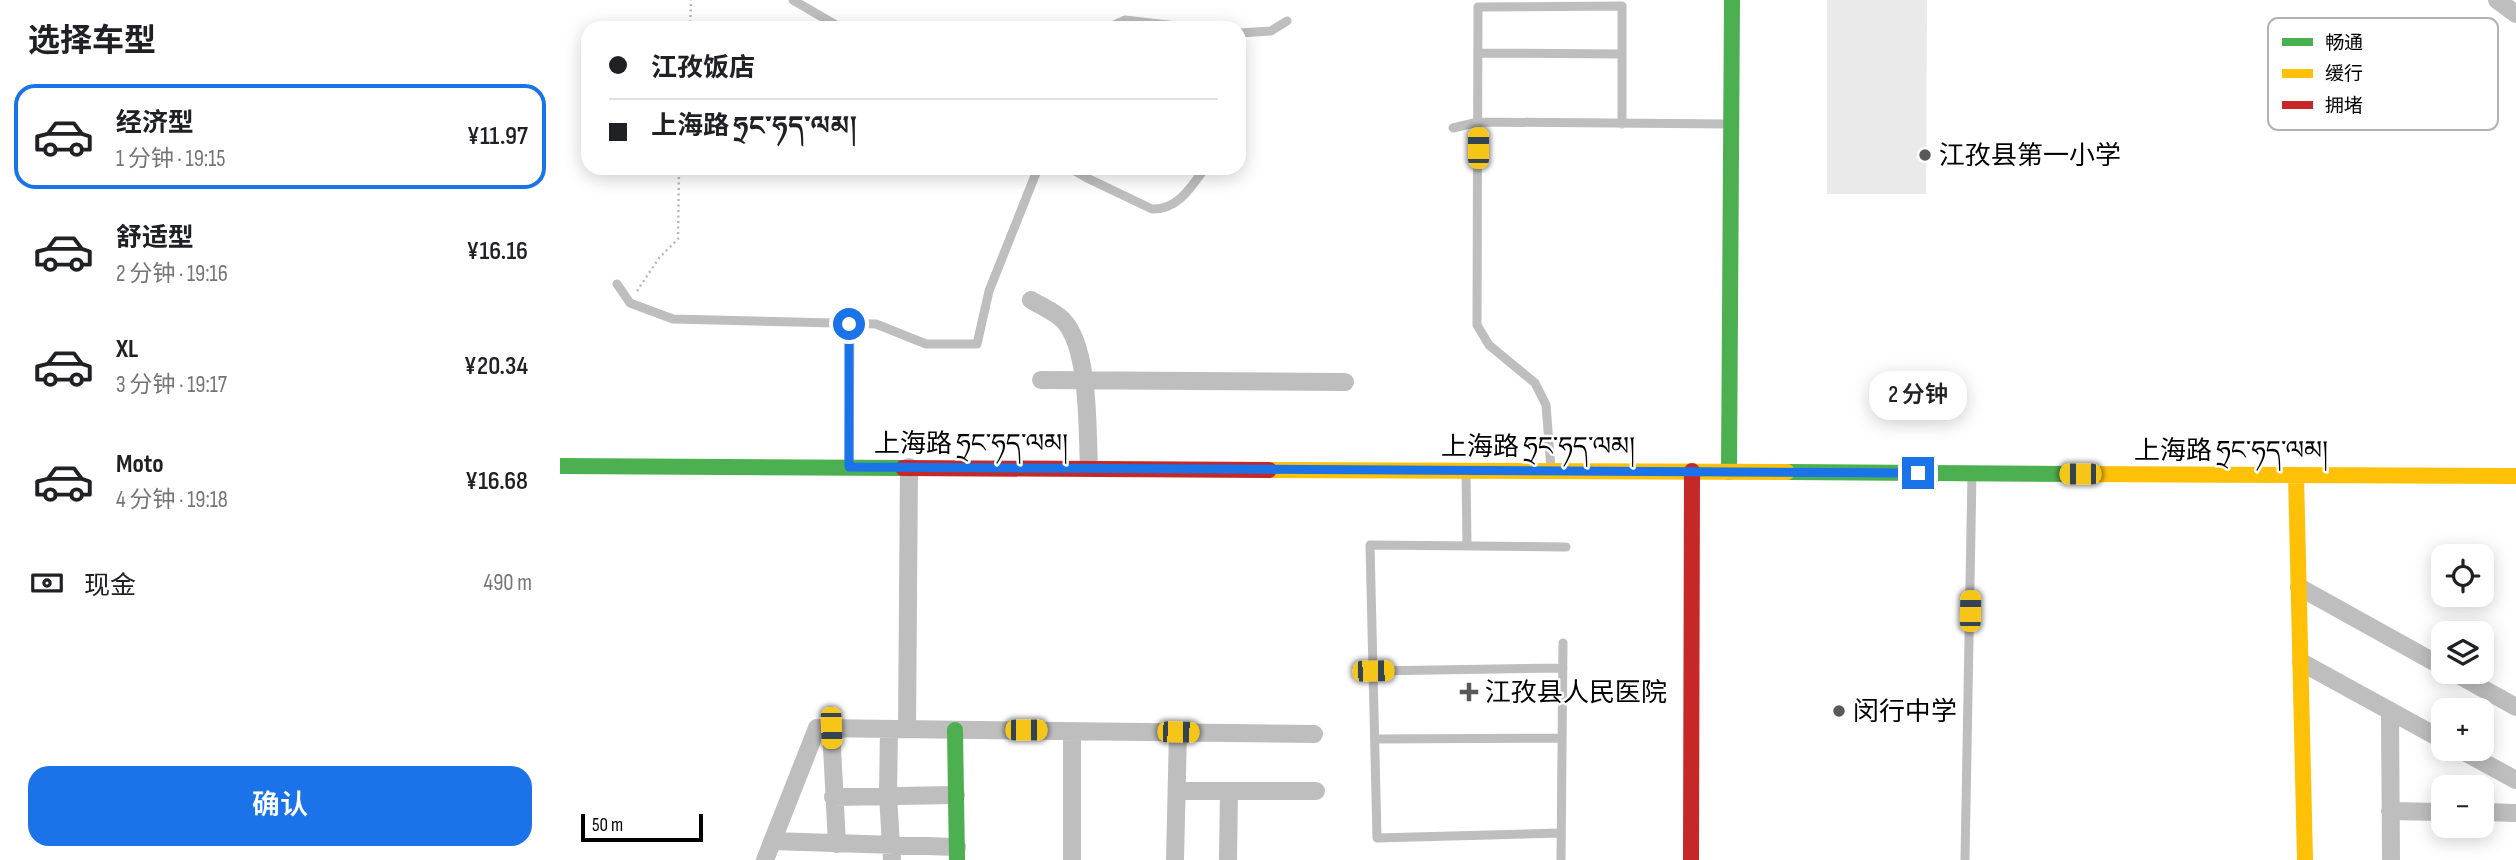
<!DOCTYPE html>
<html lang="zh">
<head>
<meta charset="utf-8">
<style>
  body { margin:0; font-family:"Sofia Sans Condensed","Noto Sans SC","Noto Serif Tibetan",sans-serif; background:#f6f6f6; color:#202124; height:100vh; display:flex; flex-direction:column; font-size:26px; white-space:nowrap }
  * { box-sizing:border-box; margin:0 }
  p { font-size:23px; color:#757577 }
  .icon { flex:none; width:38px; height:38px; fill:none; stroke:currentColor; stroke-width:2; stroke-linecap:round; stroke-linejoin:round }
  .map { position:relative; flex:1; overflow:hidden }
  .sheet { display:flex; flex-direction:column; background:#fff; width:560px }
  .sheet>* { flex:none }
  .guide { position:absolute; left:21px; top:21px; width:665px; height:154px; border-radius:21px; box-shadow:0 4px 18px #0003; display:grid; align-content:center; height:154px; padding:0 28px; background:#fff }
  .tools { position:absolute; left:1871px; top:544px; display:grid; gap:14px }
  .tools a { display:grid; place-items:center; width:63px; height:63px; border-radius:14px; background:#fff; box-shadow:0 4px 18px #0003; font-size:35px }
  .scale { position:absolute; left:21px; bottom:18px; width:122px; box-sizing:border-box; padding-left:7px; border:4px solid #000; border-top:0; font-size:19px; line-height:24px; white-space:nowrap; color:#000; -webkit-text-stroke:5px #fff; paint-order:stroke }
  .end { position:absolute; width:32px; height:32px; margin:-16px; border:9px solid #1a73e8; background:#fff; box-shadow:0 0 0 4px #fff }
  .from { border-radius:50% }
  .bubble { position:absolute; height:49px; border-radius:21px; background:#fff; box-shadow:0 4px 18px #0003; font-size:23px; font-weight:600; line-height:49px; text-align:center }
  .car { position:absolute; width:21px; height:42px; margin:-21px -10px; border-radius:9px; box-shadow:0 0 5px 2px #0007; background:linear-gradient(#f5c518 24%,#345 0 40%,#f5c518 0 76%,#345 0 86%,#f5c518 0) }
  .guide b { display:flex; align-items:center; gap:24px; height:66px; font-size:26px }
  .guide b+b { border-top:2px solid #e0e0e0 }
  .guide i { width:18px; height:18px; background:#202124 }
  ul { padding:0; list-style:none }
  li { display:flex; align-items:center; gap:21px; height:105px; margin:0 14px 10px; padding:0 14px; border:4px solid transparent; border-radius:21px }
  li div { flex:1 }
  li b { display:block; font-size:26px }
  li em { font-style:normal; font-weight:600 }
  li.current { border-color:#1a73e8 }
  li>.icon { width:63px; height:63px; stroke-width:1.5 }
  h2 { padding:0 28px; font-size:32px; line-height:84px }
  .pay { display:flex; align-items:center; gap:18px; height:77px; padding:0 28px; font-size:26px }
  .pay p { margin-inline-start:auto }
  .primary-button { display:flex; gap:14px; margin-top:auto; padding:14px 28px }
  .primary-button a { flex:1; height:80px; border-radius:21px; background:#1a73e8; color:#fff; font-size:28px; font-weight:600; line-height:80px; text-align:center }
  main { display:flex; flex:1; min-height:0 }
  .map>svg:first-child { display:block }
  .garden { fill:#eaeaea }
  .lines { fill:none; stroke-linecap:round; stroke-linejoin:round }
  .path { stroke:#b8b8b8; stroke-width:2.5; stroke-dasharray:2 3.5; stroke-linecap:butt }
  .lane { stroke:#bebebe; stroke-width:9 }
  .street { stroke:#bebebe; stroke-width:18 }
  .fast { stroke:#4caf50; stroke-width:16 }
  .slow { stroke:#ffc107; stroke-width:16 }
  .jam { stroke:#c62828; stroke-width:16 }
  .route { stroke:#1a73e8; stroke-width:9 }
  .poi-dot { fill:#595959; stroke:#fff; stroke-width:2.5 }
  .labels { text-anchor:middle; stroke-width:5; stroke-linejoin:round; paint-order:stroke }
  .poi-label { font-size:26px; fill:#000; stroke:#fff; text-anchor:start }
  .street-label { font-size:26px; fill:#000; stroke:#fff }
  .key { fill:#fff; stroke:#b2b2b2; stroke-width:2 }
  .key-label { font-size:19px; fill:#000 }
</style>
</head>
<body>
<main>
<section class="sheet">
<h2>选择车型</h2>
<ul>
<li class="current"><svg class="icon" aria-label="car" viewBox="0 0 24 24"><path d="M5 17H2v-5l4-1 3-4h7l3 4 3 1v5h-3M9 17h6M6 11h13"/><circle cx="7" cy="17" r="2"/><circle cx="17" cy="17" r="2"/></svg><div><b>经济型</b><p>1 分钟 · 19:15</p></div><em>¥11.97</em></li>
<li><svg class="icon" aria-label="car" viewBox="0 0 24 24"><path d="M5 17H2v-5l4-1 3-4h7l3 4 3 1v5h-3M9 17h6M6 11h13"/><circle cx="7" cy="17" r="2"/><circle cx="17" cy="17" r="2"/></svg><div><b>舒适型</b><p>2 分钟 · 19:16</p></div><em>¥16.16</em></li>
<li><svg class="icon" aria-label="car" viewBox="0 0 24 24"><path d="M5 17H2v-5l4-1 3-4h7l3 4 3 1v5h-3M9 17h6M6 11h13"/><circle cx="7" cy="17" r="2"/><circle cx="17" cy="17" r="2"/></svg><div><b>XL</b><p>3 分钟 · 19:17</p></div><em>¥20.34</em></li>
<li><svg class="icon" aria-label="car" viewBox="0 0 24 24"><path d="M5 17H2v-5l4-1 3-4h7l3 4 3 1v5h-3M9 17h6M6 11h13"/><circle cx="7" cy="17" r="2"/><circle cx="17" cy="17" r="2"/></svg><div><b>Moto</b><p>4 分钟 · 19:18</p></div><em>¥16.68</em></li>
</ul>
<div class="pay"><svg class="icon" aria-label="cash" viewBox="0 0 24 24"><path d="M3 7h18v10H3z"/><circle cx="12" cy="12" r="2"/></svg>现金<p>490 m</p></div>
<div class="primary-button"><a>确认</a></div>
</section>
<div class="map">
<svg width="1956" height="860" viewBox="0 0 1956 860">
  <rect width="100%" height="100%" fill="#fff"/>
  <!-- garden -->
  <path class="garden" d="M1267,0H1367L1366,194H1267Z"/>
  <g class="lines">
    <!-- path -->
    <path class="path" d="M130,28L131,0
      M77,291L99,258L118,239L119,168"/>
    <!-- lane -->
    <path class="lane" d="M233,0L281,28
      M547,28L565,20L634,28
      M679,33L711,31L727,21
      M918,53L1062,54
      M893,128L918,122L1169,124
      M510,168L529,179L592,209C618,210 631,187 645,168
      M57,284L70,303L113,319L316,324L366,344H417L429,291L478,168
      M289,465L290,324
      M991,469L986,405L975,383L929,345L917,325L918,7L1062,6V124
      M906,474L907,546
      M813,671L1003,668
      M815,739L1002,738
      M1001,833L817,838L810,545L1006,547
      M1001,860L1003,643
      M1405,860L1412,473"/>
    <!-- street -->
    <path class="street" d="M1937,0L1956,14
      M471,300C481,306 495,312 503,320C530,348 527,430 529,468
      M481,380L785,382
      M1739,587L1883,667
      M1741,662L1883,740
      M1893,672L1956,707
      M1830,711L1831,860
      M271,728L277,844
      M329,729L328,796L332,860
      M347,729L349,467
      M1899,749L1956,780
      M617,791H756
      M273,797L396,795
      M1830,811L1883,812
      M1922,812L1956,813
      M212,841L397,847
      M205,860L257,728L754,734
      M512,860V731
      M615,860L618,732
      M668,860L669,791"/>
    <!-- fast -->
    <path class="fast" d="M0,466L343,468
      M1169,472L1172,0
      M1227,472L1511,474
      M395,730L397,860"/>
    <!-- slow -->
    <path class="slow" d="M709,470L1227,472
      M1511,474L1956,476
      M1736,475L1745,860"/>
    <!-- jam -->
    <path class="jam" d="M343,468L709,470
      M1131,860L1132,471"/>
  </g>
  <g class="lines">
    <!-- route -->
    <path class="route" d="M289,324V467L1358,473"/>
  </g>
  <!-- markers -->
  <g class="poi-dot">
    <circle cx="1365" cy="155" r="7"/>
    <path d="M905.5 681.5h7v7h7v7h-7v7h-7v-7h-7v-7h7z"/>
    <circle cx="1279" cy="711" r="7"/>
  </g>
  <g class="labels">
    <!-- poi labels -->
    <g class="poi-label">
      <text x="1379" y="164">江孜县第一小学</text>
      <text x="925" y="701">江孜县人民医院</text>
      <text x="1293" y="720">闵行中学</text>
    </g>
    <!-- street labels -->
    <g class="street-label">
      <text x="411" y="452">上海路 ཧྲང་ཧད་ལམ།</text>
      <text x="978" y="455">上海路 ཧྲང་ཧད་ལམ།</text>
      <text x="1671" y="459">上海路 ཧྲང་ཧད་ལམ།</text>
    </g>
  </g>
  <!-- legend -->
  <rect x="1708" y="18" width="230" height="112" rx="10" class="key"/>
  <rect x="1722" y="38" width="31" height="8" fill="#4caf50"/>
  <rect x="1722" y="69" width="31" height="9" fill="#ffc107"/>
  <rect x="1722" y="101" width="31" height="8" fill="#c62828"/>
  <g class="key-label">
    <text x="1765" y="49">畅通</text>
    <text x="1765" y="80">缓行</text>
    <text x="1765" y="112">拥堵</text>
  </g>
</svg>
<div class="tools">
<a><svg class="icon" aria-label="locate" viewBox="0 0 24 24"><circle cx="12" cy="12" r="6"/><path d="M12 2v4M12 18v4M2 12h4M18 12h4"/></svg></a>
<a><svg class="icon" aria-label="layers" viewBox="0 0 24 24"><path d="M12 4l9 5-9 5-9-5zM3 14l9 5 9-5"/></svg></a>
<a>+</a>
<a>−</a>
</div>
<div class="scale">50 m</div>
<i class="end from" style="left:289px;top:324px"></i>
<i class="end" style="left:1358px;top:473px"></i>
<div class="bubble" style="left:1309px;top:371px;width:98px">2 分钟</div>
<i class="car" style="left:918px;top:148px;rotate:0deg"></i>
<i class="car" style="left:1520px;top:474px;rotate:270deg"></i>
<i class="car" style="left:1410px;top:611px;rotate:1deg"></i>
<i class="car" style="left:813px;top:671px;rotate:89deg"></i>
<i class="car" style="left:271px;top:728px;rotate:178deg"></i>
<i class="car" style="left:466px;top:730px;rotate:90deg"></i>
<i class="car" style="left:618px;top:732px;rotate:91deg"></i>
<div class="guide">
<b><i class="from"></i>江孜饭店</b>
<b><i></i>上海路 ཧྲང་ཧད་ལམ།</b>
</div>
</div>
</main>
</body>
</html>
